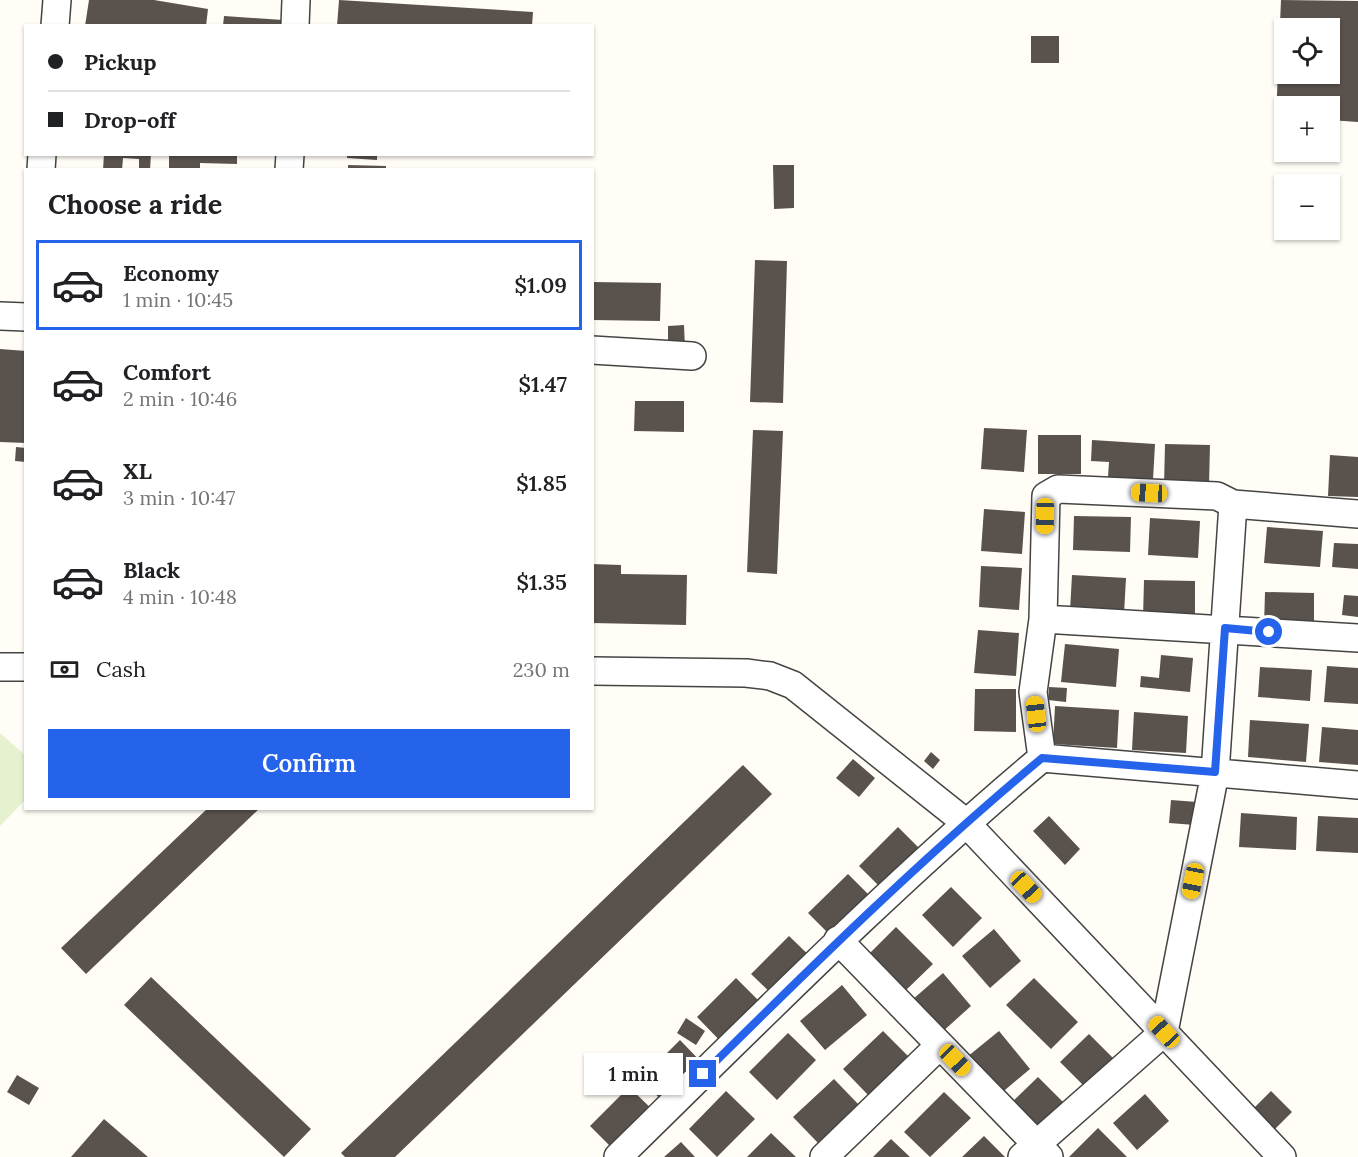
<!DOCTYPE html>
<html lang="en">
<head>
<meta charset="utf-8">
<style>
  body { margin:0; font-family:Lora,serif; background:#f6f6f6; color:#202124; height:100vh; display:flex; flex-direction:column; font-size:22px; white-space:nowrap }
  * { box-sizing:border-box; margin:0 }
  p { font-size:20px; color:#757577 }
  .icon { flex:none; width:33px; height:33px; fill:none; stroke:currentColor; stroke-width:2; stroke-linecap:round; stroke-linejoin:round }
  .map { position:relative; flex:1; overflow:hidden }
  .details { position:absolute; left:24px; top:168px; width:570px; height:642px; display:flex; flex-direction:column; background:#fff; border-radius:0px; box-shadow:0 2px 4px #0004 }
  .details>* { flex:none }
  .top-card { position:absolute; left:24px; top:24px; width:570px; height:132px; border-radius:0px; box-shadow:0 2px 4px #0004; display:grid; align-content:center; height:132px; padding:0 24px; background:#fff }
  .tools { position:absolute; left:1274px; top:18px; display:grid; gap:12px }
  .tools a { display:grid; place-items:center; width:66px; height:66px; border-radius:0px; background:#fff; box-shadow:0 2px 4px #0004; font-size:30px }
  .end { position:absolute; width:27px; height:27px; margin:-14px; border:8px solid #2563eb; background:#fff; box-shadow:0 0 0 3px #fff }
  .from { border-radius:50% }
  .bubble { position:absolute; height:42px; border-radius:0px; background:#fff; box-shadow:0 2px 4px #0004; font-size:20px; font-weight:600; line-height:42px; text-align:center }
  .car { position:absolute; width:18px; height:36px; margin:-18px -9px; border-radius:8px; box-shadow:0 0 4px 2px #0007; background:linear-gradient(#f5c518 24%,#345 0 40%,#f5c518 0 76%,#345 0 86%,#f5c518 0) }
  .top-card b { display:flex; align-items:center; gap:21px; height:57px; font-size:22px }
  .top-card b+b { border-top:2px solid #e0e0e0 }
  .top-card i { width:15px; height:15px; background:#202124 }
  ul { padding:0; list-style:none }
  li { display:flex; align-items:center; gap:18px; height:90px; margin:0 12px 9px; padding:0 12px; border:3px solid transparent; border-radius:0px }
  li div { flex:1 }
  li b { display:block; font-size:22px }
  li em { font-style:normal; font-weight:600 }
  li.on { border-color:#2563eb }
  li>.icon { width:54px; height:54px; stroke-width:1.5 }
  h2 { padding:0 24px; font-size:27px; line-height:72px }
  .pay { display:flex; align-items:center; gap:15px; height:66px; padding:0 24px; font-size:22px }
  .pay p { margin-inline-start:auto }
  .button { display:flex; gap:12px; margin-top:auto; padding:12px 24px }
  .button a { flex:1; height:69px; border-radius:0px; background:#2563eb; color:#fff; font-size:24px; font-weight:600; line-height:69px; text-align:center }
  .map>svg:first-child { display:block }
  .pitch { fill:#e6f2cf }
  .building { fill:#5a524d; fill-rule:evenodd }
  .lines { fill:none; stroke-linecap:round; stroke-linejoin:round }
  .street-casing { stroke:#444; stroke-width:30 }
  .street { stroke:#fff; stroke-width:27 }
  .route { stroke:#2563eb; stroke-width:8 }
</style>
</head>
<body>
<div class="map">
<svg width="1358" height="1157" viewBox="0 0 1358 1157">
  <rect width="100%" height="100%" fill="#fffdf5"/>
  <!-- pitch -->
  <path class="pitch" d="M0,733L26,756L25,800L0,826Z"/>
  <!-- building -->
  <path class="building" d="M89,0H154L208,9L206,26H85Z
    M339,0L533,12L532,26H337Z
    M1281,0L1358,1V122L1329,120V106H1284V119L1276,118ZM1284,28H1329V74H1284Z
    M224,16L283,20L282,26H223Z
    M1031,36H1059V63H1031Z
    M104,154H151L150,170H139V159L123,158L122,170H103Z
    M169,154H237V164L200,163V170H169Z
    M347,154H377V160L347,158Z
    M348,165L386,166V170H348Z
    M773,165H794V208L774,209Z
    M755,260L787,261L783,403L750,402Z
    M592,282L661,283L660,321L592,320Z
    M684,325L685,348H668V326Z
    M0,349L26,351V443L0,442Z
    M635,401H684V432L634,431Z
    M984,428L1027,430L1024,472L981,469Z
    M753,430L783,431L777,574L747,572Z
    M1038,435H1081V474H1038Z
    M1092,440L1155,444L1153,480L1108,477L1109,462L1091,461Z
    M1165,444L1210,445L1209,485H1164Z
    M16,447L26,448V462L15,461Z
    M1330,455L1358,457V497L1328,496Z
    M984,509L1025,512L1022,554L981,551Z
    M1074,516L1131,517L1130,552L1073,550Z
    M1150,518L1200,521L1198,558L1148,555Z
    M1267,527L1323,531L1320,567L1264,563Z
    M1334,543L1358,544V569L1332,567Z
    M592,564L621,565V574L687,575L686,625L592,623Z
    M981,566L1022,568L1019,610L979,607Z
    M1072,575L1126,578L1124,614L1070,611Z
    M1144,580L1195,581V619L1143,618Z
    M1265,592L1314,593V627L1264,626Z
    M1344,595L1358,596V617L1342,615Z
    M978,630L1019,633L1016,676L974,673Z
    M1065,644L1119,649L1116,687L1061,682Z
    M1161,655L1193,658L1190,692L1140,687L1141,676L1159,678Z
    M1327,666L1358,668V704L1324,702Z
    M1260,667L1312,670L1310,701L1258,697Z
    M1049,687L1067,688L1066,702L1048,700Z
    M975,689H1016V732L974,731Z
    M1055,706L1119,710L1117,748L1053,744Z
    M1134,712L1188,716L1186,753L1132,750Z
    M1250,720L1309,724L1306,762L1248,757Z
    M1322,727L1358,730V765L1319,762Z
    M931,752L940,760L933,769L924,761Z
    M853,759L875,778L859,797L836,778Z
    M743,765L772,794L395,1157H345L341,1153Z
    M1171,800L1197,802L1195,825L1169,823Z
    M208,808H260L86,974L61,948Z
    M1241,813L1297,817L1296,850L1239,847Z
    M1049,816L1080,849L1065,865L1033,831Z
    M1318,816L1358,818V853L1316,851Z
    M898,827L928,857L889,896L859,866Z
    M848,874L878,904L838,943L808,913Z
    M951,887L982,918L953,947L922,915Z
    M896,927L933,964L904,992L867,956Z
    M994,929L1021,961L990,988L962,956Z
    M789,936L816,962L778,1000L751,974Z
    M943,973L971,1006L941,1033L912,1000Z
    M151,977L311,1129L284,1157L124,1005Z
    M736,978L766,1008L726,1047L697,1017Z
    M1034,978L1078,1022L1051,1049L1006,1005Z
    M842,985L867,1015L825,1050L800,1021Z
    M686,1018L705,1031L696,1045L677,1033Z
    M883,1031L909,1057L869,1096L843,1069Z
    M999,1031L1030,1069L999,1095L967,1057Z
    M788,1033L816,1060L777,1100L749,1072Z
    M1089,1034L1117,1062L1088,1090L1060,1062Z
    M680,1040L705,1066L666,1105L641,1079Z
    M17,1075L39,1088L29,1105L7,1092Z
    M1038,1077L1068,1107L1039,1135L1009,1105Z
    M834,1079L859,1105L818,1143L793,1117Z
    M629,1087L658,1115L618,1154L590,1126Z
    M726,1091L755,1119L717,1157L689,1129Z
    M1271,1091L1292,1112L1275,1129L1254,1108Z
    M944,1092L971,1118L930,1157L904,1132Z
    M1145,1094L1169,1121L1137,1150L1113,1123Z
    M104,1119L148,1157H71Z
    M1098,1128L1127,1157H1069Z
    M771,1133L796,1157H747Z
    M984,1136L1005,1157H962Z
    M891,1139L910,1157H873Z
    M681,1142L695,1157H664Z"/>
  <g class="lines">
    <!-- street casing -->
    <g class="street-casing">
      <path id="street" d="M55,26L57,0
        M295,26L296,0
        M41,170L42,154
        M289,170L290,154
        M0,316L26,317
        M592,350L692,356
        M1043,619L1358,638
        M0,667H26
        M592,671L746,673L770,676L793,685L965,822L1282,1157
        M1042,758L1033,692L1043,619L1046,496L1058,489L1217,496L1233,504L1358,514
        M838,940L1049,1157
        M618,1157C757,1021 893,883 1042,758L1358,785
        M824,1157L940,1045
        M1022,1157L1164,1032L1215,773L1233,504"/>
    </g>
    <!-- street -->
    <use href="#street" class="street"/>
  </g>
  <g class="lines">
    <!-- route -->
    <path class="route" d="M703,1074C813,965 923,857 1042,758L1215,772L1225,628L1269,632"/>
  </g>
</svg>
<div class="tools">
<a><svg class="icon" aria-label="locate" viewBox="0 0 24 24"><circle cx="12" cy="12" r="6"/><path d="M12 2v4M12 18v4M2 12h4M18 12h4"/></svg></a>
<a>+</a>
<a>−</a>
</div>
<i class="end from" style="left:1269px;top:632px"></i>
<i class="end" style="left:703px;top:1074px"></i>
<div class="bubble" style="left:584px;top:1053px;width:99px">1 min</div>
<i class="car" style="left:1149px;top:493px;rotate:273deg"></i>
<i class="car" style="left:1045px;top:516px;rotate:181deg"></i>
<i class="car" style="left:1036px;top:714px;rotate:353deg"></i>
<i class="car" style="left:1193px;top:881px;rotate:191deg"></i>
<i class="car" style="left:1026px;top:887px;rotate:137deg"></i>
<i class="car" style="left:1164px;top:1032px;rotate:317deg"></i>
<i class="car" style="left:955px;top:1060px;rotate:136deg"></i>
<div class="top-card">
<b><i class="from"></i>Pickup</b>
<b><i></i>Drop-off</b>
</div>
<section class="details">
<h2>Choose a ride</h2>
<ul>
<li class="on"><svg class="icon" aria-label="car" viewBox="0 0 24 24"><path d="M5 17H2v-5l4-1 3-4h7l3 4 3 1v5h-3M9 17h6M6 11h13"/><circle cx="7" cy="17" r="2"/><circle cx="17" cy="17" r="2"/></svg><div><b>Economy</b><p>1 min · 10:45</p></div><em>$1.09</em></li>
<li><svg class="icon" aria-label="car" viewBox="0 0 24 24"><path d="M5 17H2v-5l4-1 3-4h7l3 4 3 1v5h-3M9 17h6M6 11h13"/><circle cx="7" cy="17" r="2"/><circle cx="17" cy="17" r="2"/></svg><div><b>Comfort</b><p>2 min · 10:46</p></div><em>$1.47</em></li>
<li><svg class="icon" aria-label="car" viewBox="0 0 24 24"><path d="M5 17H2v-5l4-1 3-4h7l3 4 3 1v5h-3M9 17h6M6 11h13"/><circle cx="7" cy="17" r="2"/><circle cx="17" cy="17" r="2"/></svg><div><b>XL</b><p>3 min · 10:47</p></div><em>$1.85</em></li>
<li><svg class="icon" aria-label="car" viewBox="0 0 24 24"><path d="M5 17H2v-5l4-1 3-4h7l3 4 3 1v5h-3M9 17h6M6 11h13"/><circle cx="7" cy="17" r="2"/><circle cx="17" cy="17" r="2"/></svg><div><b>Black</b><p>4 min · 10:48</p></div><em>$1.35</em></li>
</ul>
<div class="pay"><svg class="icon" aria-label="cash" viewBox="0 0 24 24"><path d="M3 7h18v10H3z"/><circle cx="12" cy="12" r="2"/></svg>Cash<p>230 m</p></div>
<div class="button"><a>Confirm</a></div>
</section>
</div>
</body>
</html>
